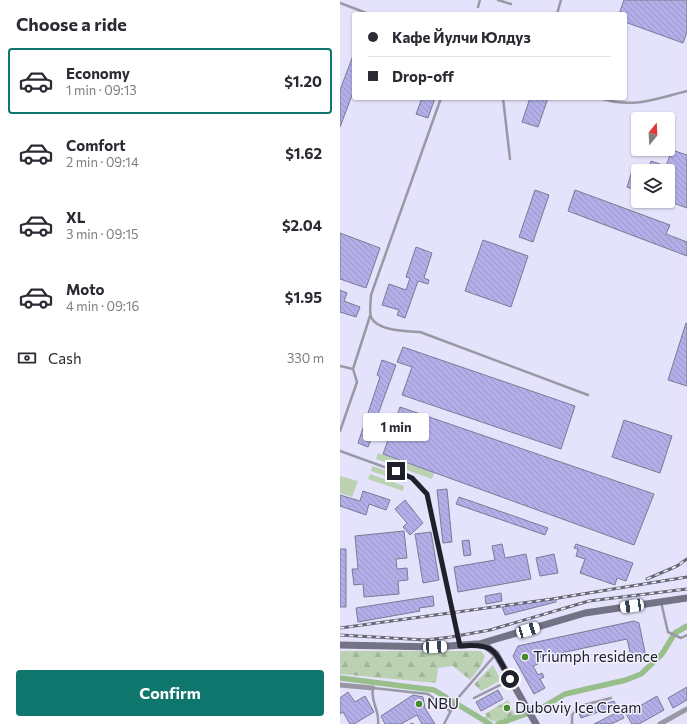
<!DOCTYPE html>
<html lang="en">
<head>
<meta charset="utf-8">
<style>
  body { margin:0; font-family:Commissioner,sans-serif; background:#f7f7f7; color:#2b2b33; height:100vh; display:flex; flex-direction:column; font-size:15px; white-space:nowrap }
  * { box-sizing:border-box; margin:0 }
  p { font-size:13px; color:#7c7c81 }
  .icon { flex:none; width:22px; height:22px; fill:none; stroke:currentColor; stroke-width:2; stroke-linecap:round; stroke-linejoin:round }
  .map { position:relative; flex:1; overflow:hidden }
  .sheet { display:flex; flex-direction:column; background:#fff; width:340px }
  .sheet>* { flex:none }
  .top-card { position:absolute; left:12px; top:12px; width:275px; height:88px; border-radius:4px; box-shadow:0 1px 3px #0004; display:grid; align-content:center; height:88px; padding:0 16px; background:#fff }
  .needle { width:26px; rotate:18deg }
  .buttons { position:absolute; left:291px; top:112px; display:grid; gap:8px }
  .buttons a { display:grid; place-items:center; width:44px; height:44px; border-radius:4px; background:#fff; box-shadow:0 1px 3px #0004; font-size:20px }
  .end { position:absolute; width:18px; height:18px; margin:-9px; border:5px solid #20202a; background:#fff; box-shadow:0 0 0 2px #fff }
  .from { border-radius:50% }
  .bubble { position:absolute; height:28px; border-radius:4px; background:#fff; box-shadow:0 1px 3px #0004; font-size:13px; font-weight:700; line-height:28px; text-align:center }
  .car { position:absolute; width:12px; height:24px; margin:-12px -6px; border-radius:5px; box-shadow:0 0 3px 1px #0007; background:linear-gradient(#fff 24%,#345 0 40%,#fff 0 76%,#345 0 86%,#fff 0) }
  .top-card b { display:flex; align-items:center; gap:14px; height:38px; font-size:15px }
  .top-card b+b { border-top:1px solid #e1e1e2 }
  .top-card i { width:10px; height:10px; background:#2b2b33 }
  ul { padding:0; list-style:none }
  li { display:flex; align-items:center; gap:12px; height:66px; margin:0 8px 6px; padding:0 8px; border:2px solid transparent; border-radius:4px }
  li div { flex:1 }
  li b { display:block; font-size:15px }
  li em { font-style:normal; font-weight:700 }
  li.selected { border-color:#0f766e }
  li>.icon { width:36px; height:36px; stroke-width:1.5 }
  h2 { padding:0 16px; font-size:18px; line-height:48px }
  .pay { display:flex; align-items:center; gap:10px; height:44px; padding:0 16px; font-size:15px }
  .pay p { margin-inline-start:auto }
  .primary-button { display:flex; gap:8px; margin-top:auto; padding:8px 16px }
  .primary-button a { flex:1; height:46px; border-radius:4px; background:#0f766e; color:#fff; font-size:16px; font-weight:700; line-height:46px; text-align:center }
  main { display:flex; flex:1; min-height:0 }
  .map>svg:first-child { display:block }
  .green { fill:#bad2b2 }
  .forest { fill:url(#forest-firs) }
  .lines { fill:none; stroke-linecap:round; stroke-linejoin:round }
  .canal { stroke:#98be8b; stroke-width:5.5 }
  .building { fill:url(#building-back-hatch); stroke:#7b7a95 }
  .lane { stroke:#9998a5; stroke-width:2.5 }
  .street { stroke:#9998a5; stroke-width:5 }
  .secondary { stroke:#747386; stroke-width:7 }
  .rail-casing { stroke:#676675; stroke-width:3 }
  .rail { stroke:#f2f1fe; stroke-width:1.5; stroke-dasharray:4.5; stroke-linecap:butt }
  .route { stroke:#20202a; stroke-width:5 }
  .poi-dot { fill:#47892c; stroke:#f2f1fe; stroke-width:1.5 }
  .labels { text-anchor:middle; stroke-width:3; stroke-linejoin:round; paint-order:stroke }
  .poi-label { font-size:15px; fill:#20202a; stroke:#f2f1fe; text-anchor:start }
</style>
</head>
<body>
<main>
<section class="sheet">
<h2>Choose a ride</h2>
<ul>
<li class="selected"><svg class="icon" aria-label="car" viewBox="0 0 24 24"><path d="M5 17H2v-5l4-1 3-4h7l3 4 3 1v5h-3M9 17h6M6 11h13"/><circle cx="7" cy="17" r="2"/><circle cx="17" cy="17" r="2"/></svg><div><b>Economy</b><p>1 min · 09:13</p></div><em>$1.20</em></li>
<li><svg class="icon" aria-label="car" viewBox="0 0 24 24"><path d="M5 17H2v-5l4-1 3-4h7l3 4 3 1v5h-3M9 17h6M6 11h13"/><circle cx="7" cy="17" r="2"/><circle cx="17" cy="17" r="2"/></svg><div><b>Comfort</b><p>2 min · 09:14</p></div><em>$1.62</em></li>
<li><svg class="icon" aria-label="car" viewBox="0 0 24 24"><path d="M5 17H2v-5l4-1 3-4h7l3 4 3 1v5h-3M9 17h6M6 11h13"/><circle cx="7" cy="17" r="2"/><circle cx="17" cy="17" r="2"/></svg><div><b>XL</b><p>3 min · 09:15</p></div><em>$2.04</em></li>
<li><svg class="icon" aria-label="car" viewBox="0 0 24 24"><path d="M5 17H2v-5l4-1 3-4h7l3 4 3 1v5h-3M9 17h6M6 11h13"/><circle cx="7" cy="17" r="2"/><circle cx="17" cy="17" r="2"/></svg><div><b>Moto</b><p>4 min · 09:16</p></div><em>$1.95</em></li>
</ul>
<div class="pay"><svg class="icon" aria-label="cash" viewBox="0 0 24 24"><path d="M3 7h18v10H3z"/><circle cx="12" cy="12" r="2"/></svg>Cash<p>330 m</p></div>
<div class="primary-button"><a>Confirm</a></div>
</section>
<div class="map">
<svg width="347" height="724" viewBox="0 0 347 724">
  <defs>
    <pattern id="forest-firs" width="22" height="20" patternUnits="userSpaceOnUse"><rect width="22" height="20" fill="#bad2b2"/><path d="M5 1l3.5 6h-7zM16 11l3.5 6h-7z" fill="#a0b499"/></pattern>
    <pattern id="building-back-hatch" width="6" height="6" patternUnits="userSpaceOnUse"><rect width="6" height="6" fill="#b2aee8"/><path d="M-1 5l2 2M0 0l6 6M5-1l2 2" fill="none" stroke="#9995c7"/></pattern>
  </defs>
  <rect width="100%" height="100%" fill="#e4e3fb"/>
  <!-- green -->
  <path class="green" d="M38,453L94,473L92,479L36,459Z
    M32,466L67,478L65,483L31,471Z
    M30,474L64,486L63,491L28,479Z
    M0,476L18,481L12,497L0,493Z"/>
  <!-- forest -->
  <path class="forest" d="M0,651H141L145,656L141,666L130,680L113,666L98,668L96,683L0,674Z
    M153,665L161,680L141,691L134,684Z
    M168,700L175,715L157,722L144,718L147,716L145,714Z"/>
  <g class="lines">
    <!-- canal -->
    <path class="canal" d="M0,678L94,690L150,724
      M158,724L200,709L225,694L286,680L301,674L322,654L335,633L347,626"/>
  </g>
  <!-- building -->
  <path class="building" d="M284,0H347V32L343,43L285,22V14H279Z
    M14,53V90L0,127V90Z
    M82,98H95L88,118L76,114Z
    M190,98H208L198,127L182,122Z
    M332,150L347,155V208L328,201V171H308L311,161L326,166Z
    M292,171L298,173V191L287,187Z
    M195,190L209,195L193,242L179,237Z
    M235,190L330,225L326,234L347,242V256L228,211Z
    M0,233L40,248L26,288L0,279Z
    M143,240L188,256L171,307L125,291Z
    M76,247L92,253L84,278L89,280L88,284L78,281L65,318L57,315L59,310L42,305L49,284L66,290L70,278L66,277Z
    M0,290L7,293L4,301L20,307L16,317L0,312Z
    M346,323L347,324V386L328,380Z
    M63,347L235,406L221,449L62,395L72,367L57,362Z
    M42,360L56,365L33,428L36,429L28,447L18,443L40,377L37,375Z
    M60,407L314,494L294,545L43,454Z
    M284,420L332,436L320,473L272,457Z
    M107,489L112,542L103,543L97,490Z
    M23,491L50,500L46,510L29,504L26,515L0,506V495L20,501Z
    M119,497L208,528L205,535L116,504Z
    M65,500L83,523L70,535L63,527L67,523L55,509Z
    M64,531L67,558L56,559L57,569L67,568L68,580L58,581L59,594L24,597L23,584L14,585L12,569H18L15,536Z
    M91,532L99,580L83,583L75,534Z
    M129,540L131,555L124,556L122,541Z
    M162,544L165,558L186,554L191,579L118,592L114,567L155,560L152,546Z
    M236,544L293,563L286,581L277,578L275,585L240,573L245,559L236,556L238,549L234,548Z
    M0,549H6V607H0Z
    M214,554L218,573L200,576L196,558Z
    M161,593L162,601L146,604L145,596Z
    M93,596L94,606L79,608L80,611L18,622L16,608Z
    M216,599V602L165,615L162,606Z
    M294,621L299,623L306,657L292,660L287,639L197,658L198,664L193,666L198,675L202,673L204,677L200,679L205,688L194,694L173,656L178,646Z
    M347,687V700L333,708L328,698Z
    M158,690L163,699L141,711L136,702Z
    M8,692L15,702L25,696L34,712L14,724H10L3,712L0,714V698Z
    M73,695L83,697L85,708L95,724H82L77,715L61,724H45L41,716Z
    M317,696L324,710L299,724H292L286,714Z
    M274,701L276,706L241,718L239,713Z
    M280,711L284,718L271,724H254Z"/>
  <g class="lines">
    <!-- lane -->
    <path class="lane" d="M158,0L171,4
      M0,3L29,14
      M138,7L140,0
      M217,14L221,0
      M101,98L31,295C31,301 29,311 31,317C37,331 66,331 80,332L248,395
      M163,98L170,159
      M260,98C292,109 316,99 347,91
      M0,366L13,369L30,316
      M0,431L17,382L13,369
      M0,451L69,476L77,482L87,494L119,643
      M321,602L328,632L341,638L347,635
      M134,698L170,680
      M38,724C40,711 30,701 33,688L88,694L110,711
      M71,724H73
      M104,724L117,699L156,654
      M232,724V715L240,706L271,698"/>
    <!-- street -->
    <path class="street" d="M0,685L33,688
      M320,724L347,709"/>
    <!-- secondary -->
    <path class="secondary" d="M139,644L245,613L347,598
      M0,645L95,647L136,644L146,646L156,654L196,724"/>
    <!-- rail casing -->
    <g class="rail-casing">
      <path id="rail" d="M307,579L337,566L347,559
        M0,628L212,599L347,577
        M0,635L86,640L111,637L150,630L249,601L347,589"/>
    </g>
    <!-- rail -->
    <use href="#rail" class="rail"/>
  </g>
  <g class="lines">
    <!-- route -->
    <path class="route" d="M56,471L72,478L87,494L120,646C155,643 154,650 170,679"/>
  </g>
  <!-- markers -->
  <g class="poi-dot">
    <circle cx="185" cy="657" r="4"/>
    <circle cx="79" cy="704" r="4"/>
    <circle cx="167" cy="708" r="4"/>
  </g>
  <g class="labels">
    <!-- poi labels -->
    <g class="poi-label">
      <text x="193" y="662">Triumph residence</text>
      <text x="87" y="709">NBU</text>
      <text x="175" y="713">Duboviy Ice Cream</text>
    </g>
  </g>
</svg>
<div class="buttons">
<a><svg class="needle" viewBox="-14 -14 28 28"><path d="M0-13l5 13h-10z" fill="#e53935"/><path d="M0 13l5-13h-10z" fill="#7c7c81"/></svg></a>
<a><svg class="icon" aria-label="layers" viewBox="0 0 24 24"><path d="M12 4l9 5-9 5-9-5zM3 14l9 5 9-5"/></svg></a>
</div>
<i class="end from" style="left:170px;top:679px"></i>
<i class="end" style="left:56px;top:471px"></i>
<div class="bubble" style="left:23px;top:413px;width:66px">1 min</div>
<i class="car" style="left:292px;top:606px;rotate:262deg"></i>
<i class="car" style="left:188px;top:630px;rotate:73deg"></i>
<i class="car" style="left:95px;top:647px;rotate:87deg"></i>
<div class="top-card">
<b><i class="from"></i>Кафе Йулчи Юлдуз</b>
<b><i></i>Drop-off</b>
</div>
</div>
</main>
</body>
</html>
